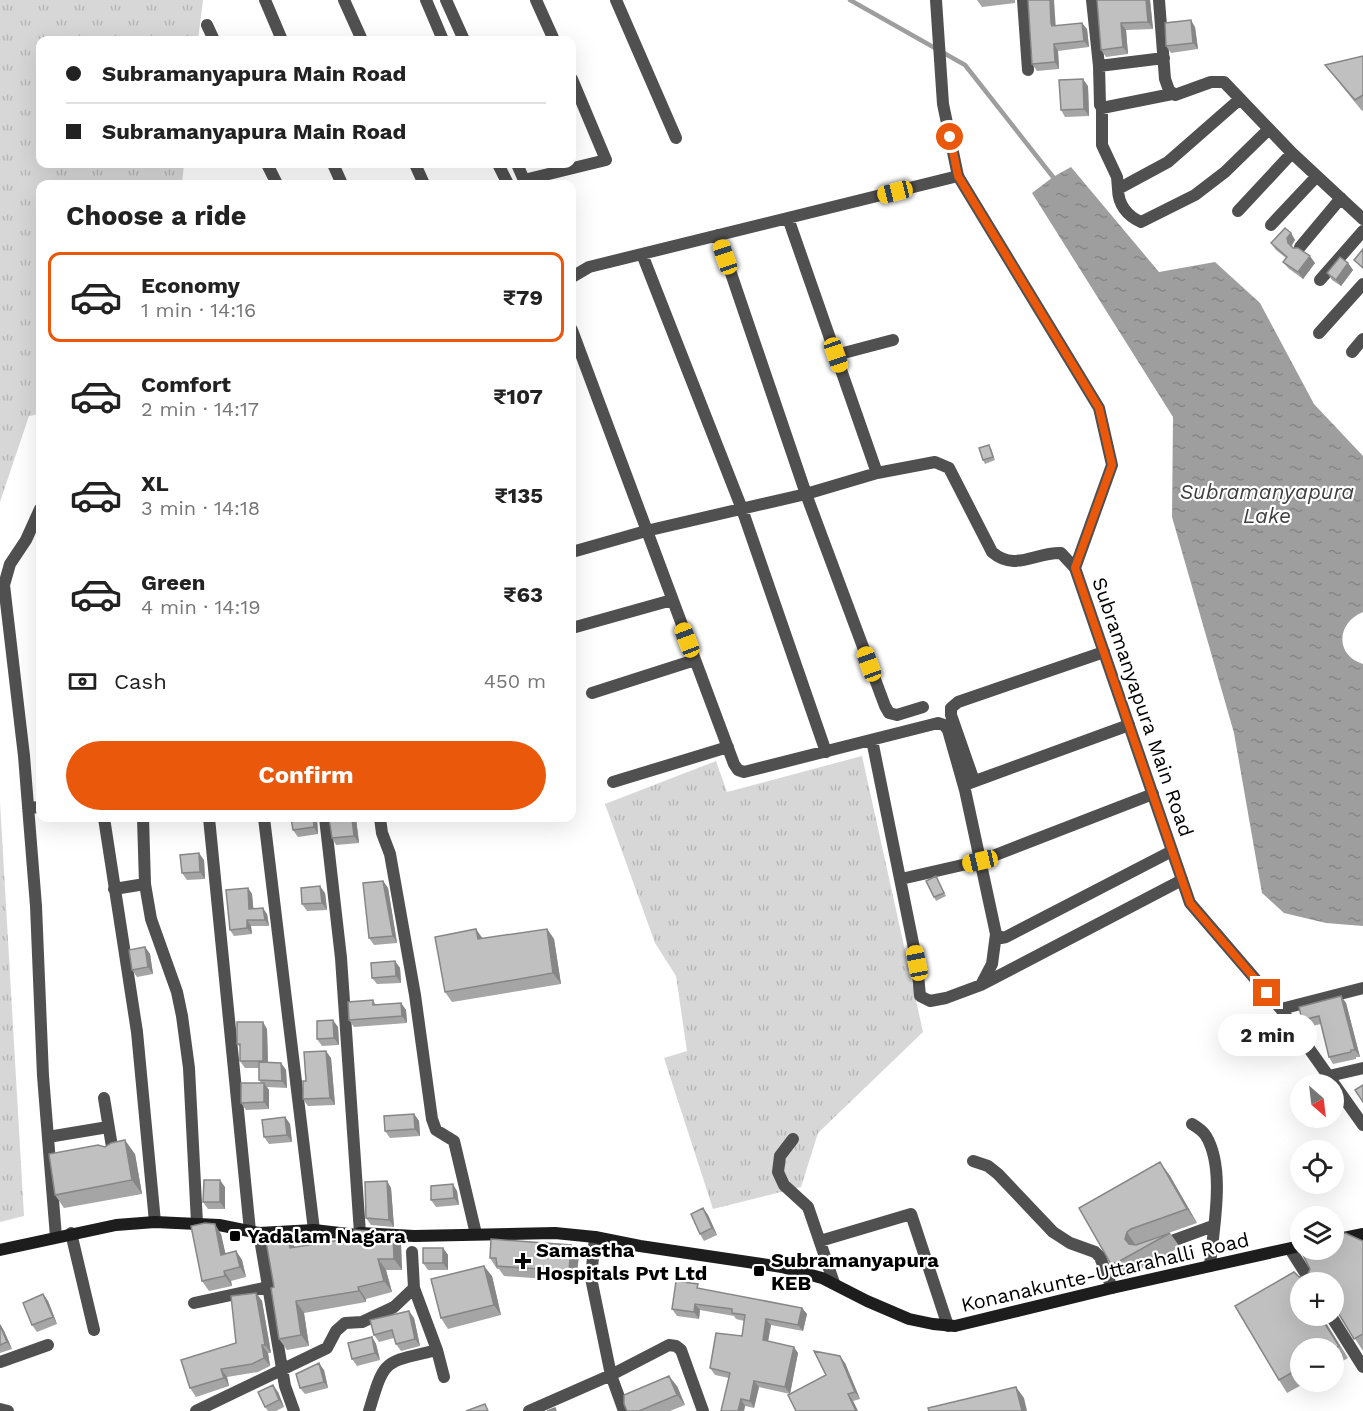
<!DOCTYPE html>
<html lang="en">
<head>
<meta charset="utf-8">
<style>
  body { margin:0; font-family:"Work Sans",sans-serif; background:#f6f6f6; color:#222; height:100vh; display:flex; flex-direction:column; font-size:22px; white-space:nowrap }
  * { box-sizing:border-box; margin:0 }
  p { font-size:20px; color:#767676 }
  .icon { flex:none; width:33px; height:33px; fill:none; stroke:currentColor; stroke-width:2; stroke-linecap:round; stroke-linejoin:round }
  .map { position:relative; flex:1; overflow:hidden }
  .details { position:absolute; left:36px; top:180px; width:540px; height:642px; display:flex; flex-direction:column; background:#fff; border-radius:12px; box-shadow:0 6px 24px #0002 }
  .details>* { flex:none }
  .guide { position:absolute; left:36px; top:36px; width:540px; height:132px; border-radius:12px; box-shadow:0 6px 24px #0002; display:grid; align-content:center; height:132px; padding:0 30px; background:#fff }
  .needle { width:39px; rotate:152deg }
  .controls { position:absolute; left:1290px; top:1074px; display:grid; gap:12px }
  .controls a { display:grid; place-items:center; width:54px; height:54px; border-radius:50%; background:#fff; box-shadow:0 6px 24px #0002; font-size:30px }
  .end { position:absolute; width:27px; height:27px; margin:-14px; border:8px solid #ea580c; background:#fff; box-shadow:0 0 0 3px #fff }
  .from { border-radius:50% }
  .bubble { position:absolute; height:42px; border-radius:21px; background:#fff; box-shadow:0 6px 24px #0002; font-size:20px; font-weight:700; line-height:42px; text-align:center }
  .car { position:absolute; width:18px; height:36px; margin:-18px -9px; border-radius:8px; box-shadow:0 0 4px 2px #0007; background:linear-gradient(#f5c518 24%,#345 0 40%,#f5c518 0 76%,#345 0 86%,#f5c518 0) }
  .guide b { display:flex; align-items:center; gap:21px; height:57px; font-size:22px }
  .guide b+b { border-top:2px solid #e0e0e0 }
  .guide i { width:15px; height:15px; background:#222 }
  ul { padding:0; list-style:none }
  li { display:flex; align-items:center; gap:18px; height:90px; margin:0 12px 9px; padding:0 18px; border:3px solid transparent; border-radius:12px }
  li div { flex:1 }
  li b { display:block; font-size:22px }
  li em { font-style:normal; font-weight:700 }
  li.on { border-color:#ea580c }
  li>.icon { width:54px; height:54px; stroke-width:1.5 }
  h2 { padding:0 30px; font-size:27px; line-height:72px }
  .pay { display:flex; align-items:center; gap:15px; height:66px; padding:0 30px; font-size:22px }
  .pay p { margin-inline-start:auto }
  .button { display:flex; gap:12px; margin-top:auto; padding:12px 30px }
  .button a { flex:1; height:69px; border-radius:36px; background:#ea580c; color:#fff; font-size:24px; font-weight:700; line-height:69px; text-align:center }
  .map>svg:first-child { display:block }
  .grass { fill:url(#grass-tufts) }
  .water { fill:url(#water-ripples) }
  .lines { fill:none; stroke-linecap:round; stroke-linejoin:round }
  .stream { stroke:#9e9e9e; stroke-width:4.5 }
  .minor { stroke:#505050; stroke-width:12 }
  .tertiary { stroke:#505050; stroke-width:12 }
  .secondary { stroke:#1d1d1d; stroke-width:12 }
  .wall { fill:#a5a5a5 }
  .shaded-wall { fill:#868686 }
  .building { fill:#c0c0c0; stroke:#868686; stroke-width:1.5 }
  .route { stroke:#ea580c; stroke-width:8 }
  .poi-dot { fill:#000; stroke:#fff; stroke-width:2 }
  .labels { text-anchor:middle; stroke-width:4.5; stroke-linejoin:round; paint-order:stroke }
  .street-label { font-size:20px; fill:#000; stroke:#fff }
  .poi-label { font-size:20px; font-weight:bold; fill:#000; stroke:#fff; text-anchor:start }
  .water-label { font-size:21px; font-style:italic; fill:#3f3f3f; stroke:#fff }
</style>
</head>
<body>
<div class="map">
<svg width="1363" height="1411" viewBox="0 0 1363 1411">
  <defs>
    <pattern id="grass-tufts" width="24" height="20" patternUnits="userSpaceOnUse" patternTransform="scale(1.5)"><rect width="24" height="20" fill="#d7d7d7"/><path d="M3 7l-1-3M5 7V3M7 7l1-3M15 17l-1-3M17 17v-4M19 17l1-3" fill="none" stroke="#b7b7b7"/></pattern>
    <pattern id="water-ripples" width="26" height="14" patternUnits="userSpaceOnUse" patternTransform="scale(1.5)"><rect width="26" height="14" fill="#9e9e9e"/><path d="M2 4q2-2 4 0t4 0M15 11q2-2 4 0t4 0" fill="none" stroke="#868686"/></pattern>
  </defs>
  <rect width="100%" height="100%" fill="#fff"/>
  <!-- grass -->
  <path class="grass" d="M0,0H203L198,40H40V164H184L182,184H40V414L29,416L0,502Z
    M862,756L923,1032L818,1133L801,1187L713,1209L664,1058L687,1051L676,976L655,943L605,804L716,761L727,792Z
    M0,802L24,1216L0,1222Z"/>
  <!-- water -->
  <path class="water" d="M1071,167L1159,272L1215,262L1260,303L1314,404L1363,456V612C1337,622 1334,655 1363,664V926L1326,923L1284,913L1262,893L1234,733L1172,517L1173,417L1032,193L1053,177Z"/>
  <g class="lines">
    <!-- stream -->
    <path class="stream" d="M850,0L965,65L1053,177"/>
    <!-- minor -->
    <path class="minor" d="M265,0L282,40
      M344,0L362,40
      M426,0L443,40
      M446,0L464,40
      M536,0L554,40
      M616,0L676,138
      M1023,0L1028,70
      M1092,0L1099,66L1164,58
      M1159,0L1165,79L1169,90L1175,95L1211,82H1224L1292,153L1363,219
      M207,25L214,40
      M1099,66L1100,105L1102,108L1172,94
      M1240,99L1168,162L1118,189C1118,204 1127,216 1141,222L1195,195L1225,172L1269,129
      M1102,108V145L1117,177L1118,189
      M267,164L277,184
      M333,164L342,184
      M415,164L424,184
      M498,164L508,184
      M517,164L524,180L522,184
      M524,180L606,160L572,79
      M1238,211L1292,153
      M1271,225L1317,176
      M718,235L806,494L877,473L788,218
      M1300,247L1341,198
      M642,254L742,509L826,752
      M572,277L589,267L958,176
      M1320,280L1363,231
      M572,330L734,764L738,770L744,772L938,723L944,725L948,730L965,790L996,934L1001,938L1006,937L1172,851
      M1319,333L1363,284
      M1352,352L1363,339
      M836,355L893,340
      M877,473L935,462L949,468L992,552C1015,572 1035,552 1061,553L1075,568
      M40,509L26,540L10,564L4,585L24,756L36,906L43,1076L56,1237
      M572,552L646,531L806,494L885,706L889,713L897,715L923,707
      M572,628L672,600
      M592,693L695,660
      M872,740L917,963L920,996L930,1001L946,998L981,985L992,964L996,934
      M974,781L951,715V708L958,702L1104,652
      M613,782L728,747
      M967,784L1129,725
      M28,808L40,807
      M104,818L137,1032L155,1222
      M143,818L145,884L151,919L177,992L182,1016L189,1068L197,1223
      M209,818L250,1231
      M264,818L314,1230
      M325,818L341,958L360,1233
      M380,818L382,833L390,854L415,995L432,1119L436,1130L454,1141L476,1234
      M901,879L980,861L1153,794
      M114,889L145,884
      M981,985L1182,880
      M1329,1076L1363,1068
      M104,1098L113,1153
      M1192,1124C1197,1127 1203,1131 1206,1136C1226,1169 1213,1229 1210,1266
      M48,1137L108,1127
      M793,1139L780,1156L778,1172L784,1185L808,1207L834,1283
      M973,1161L988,1166L998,1174L1053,1232L1070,1243L1095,1252L1100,1257L1112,1288
      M71,1233L94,1330
      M259,1233L285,1386L294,1411
      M595,1237L591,1278L611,1375L624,1411
      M820,1241L911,1214L948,1326
      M1161,1245L1213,1226
      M1290,1249L1311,1282
      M414,1288L437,1350L444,1377
      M194,1303L268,1287
      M1331,1316L1363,1367
      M0,1362L48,1345
      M0,1409L8,1411
      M196,1411L327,1348L336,1331L345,1323L362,1322L394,1307L414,1288L412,1252
      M369,1411C385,1357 384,1363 437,1350
      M529,1411L611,1375L669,1345L676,1346L681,1350L703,1411"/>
    <!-- tertiary -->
    <path class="tertiary" d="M936,0L943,104L958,176L1099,408L1112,465L1075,568L1190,903L1281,1009L1363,1125
      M1281,1009L1363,988"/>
    <!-- secondary -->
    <path class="secondary" d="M1334,1240L1363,1234
      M0,1250L116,1225L155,1222L219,1225L259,1233L314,1230L357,1235L360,1233L414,1236L555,1233L595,1237L640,1246L782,1267L822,1278L867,1301L909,1319L933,1324L955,1326L1112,1288L1300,1246"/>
  </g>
  <!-- wall -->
  <path class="wall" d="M977,0H1015V3L982,7Z
    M1097,0H1150L1153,29L1126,30L1128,54L1106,57L1101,50Z
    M1055,26L1087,29L1089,47L1058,51L1059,69L1037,71L1032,64Z
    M1195,27L1198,49L1171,53L1166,46Z
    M1363,56V110L1362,111L1325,65Z
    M1088,86L1089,116L1065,117L1061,110Z
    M1291,233L1295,240L1292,245V247L1315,263L1303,279L1288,268L1283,262L1286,258L1276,250L1271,243Z
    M1348,263L1353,270L1341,286L1332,280L1327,273Z
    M991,448L995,460L985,464L983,460Z
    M356,818L359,843L336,845L332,838Z
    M317,819L318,834L298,837L293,830Z
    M204,860L205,879L187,880L182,873Z
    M938,880L946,896L936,901L934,897Z
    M383,881L388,888L397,943L374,945L369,938Z
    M248,888L252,894L253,909L267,914L269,926H251L252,934L234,936L230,930Z
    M325,893L327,910L307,911L302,904Z
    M547,929L554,939L561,984L452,1002L445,992L482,939Z
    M145,947L150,954L153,974L137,977L132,970Z
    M395,961L400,968L401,983L377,984L372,978Z
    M1341,996L1346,1003L1360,1057H1356V1059L1333,1064L1329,1057L1321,1024L1307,1027L1302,1020Z
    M373,1000L376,1005L401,1003L406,1010L407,1023L354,1027L349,1020Z
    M338,1027L339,1045L322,1046L317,1039Z
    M267,1029L268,1062L281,1063L286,1070L287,1088L267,1087L269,1090V1109L246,1110L241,1103L261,1083L259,1080V1068H245L240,1061V1047L237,1044Z
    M331,1058L335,1105L308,1106L303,1099L306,1081Z
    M414,1114L419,1121L420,1136L390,1138L385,1131Z
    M285,1117L290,1124L292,1142L269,1144L264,1137Z
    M135,1154L142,1194L64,1208L55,1195Z
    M1160,1162L1170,1176L1197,1223L1140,1243L1170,1233L1180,1247L1128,1276L1121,1278L1111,1264Z
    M387,1181L391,1188L394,1227L371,1225L366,1218Z
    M225,1187V1209H208L203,1202Z
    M457,1191L459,1205L436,1207L431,1200Z
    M703,1208L708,1215L717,1235L704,1241L700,1234Z
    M221,1234L225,1254L236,1251L242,1260L246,1277L231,1281L232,1286L209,1291L202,1281Z
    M288,1237L295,1247L401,1244L402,1270H386L392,1292L366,1299V1302L304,1313L309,1346L287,1350L279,1339L274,1287Z
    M1363,1241V1351L1337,1311L1334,1309V1282H1300L1348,1358L1334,1366V1348H1300V1382H1307L1287,1393L1279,1380L1299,1277L1307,1276Z
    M443,1248L448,1255V1270H428L423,1263Z
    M579,1255L576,1281L504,1276L499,1269H497L490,1258Z
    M492,1276L501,1315L448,1329L441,1318Z
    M701,1289L802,1308L807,1314L803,1331L771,1325L768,1341L798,1353L790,1394L759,1387L754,1408L745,1406L744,1411L729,1378L715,1375L710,1368L742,1336L744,1321L736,1319L734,1316L700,1310L699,1319L677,1316L672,1309Z
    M256,1293L262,1301L271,1353H268L270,1366L258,1372L227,1377L229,1386L196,1397L190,1388L236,1343Z
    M43,1294L48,1301L57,1324L37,1332L32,1325Z
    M414,1318L420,1346L401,1351L396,1344L394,1338L379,1342L374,1335Z
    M0,1324L4,1331L12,1349L0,1353Z
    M372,1337L376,1344L380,1360L357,1366L352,1359Z
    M845,1363L860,1399L853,1401L858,1411H796L826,1375Z
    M324,1370L328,1388L305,1394L300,1388Z
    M677,1386L685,1405L670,1411H627Z
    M278,1392L284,1407L276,1411H268L265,1407Z"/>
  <!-- shaded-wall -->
  <path class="shaded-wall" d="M1050,0H1054L1056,30L1051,23Z
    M1146,0H1150L1153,29L1148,22Z
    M1191,20L1195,27L1198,49L1193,43Z
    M1082,23L1087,29L1089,47L1084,41Z
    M1121,23L1126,30L1128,54L1123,47Z
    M1054,44L1058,51L1059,69L1055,62Z
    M1083,79L1088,86L1089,116L1084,109Z
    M1291,233L1295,240L1292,245L1293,250L1288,243L1287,238Z
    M1310,256L1315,263L1303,279L1298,272Z
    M1348,263L1353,270L1341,286L1336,280Z
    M313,818H317L318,834L314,827Z
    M352,818H356L359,843L354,836Z
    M199,853L204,860L205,879L200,872Z
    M383,881L388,888L397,943L393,936Z
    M320,886L325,893L327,910L322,903Z
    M248,888L252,894L254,915L249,909Z
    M263,908L267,914L269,926L265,920Z
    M247,920L251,926L252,934L247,928Z
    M476,929L483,939H478Z
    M547,929L554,939L561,984L553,973Z
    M145,947L150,954L153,974L148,967Z
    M395,961L400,968L401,983L396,976Z
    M1341,996L1346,1003L1360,1057L1355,1050Z
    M401,1003L406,1010L407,1023L402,1016Z
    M333,1020L338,1027L339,1045L334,1038Z
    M263,1022L267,1029L268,1068L263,1061Z
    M326,1051L331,1058L335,1105L330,1098Z
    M281,1063L286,1070L287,1088L282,1081Z
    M264,1083L269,1090V1109L264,1102Z
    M414,1114L419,1121L420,1136L415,1129Z
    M285,1117L290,1124L292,1142L287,1135Z
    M125,1140L135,1154L142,1194L132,1180Z
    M1160,1162L1170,1176L1197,1223L1187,1209Z
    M220,1180L225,1187V1209L220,1202Z
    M387,1181L391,1188L394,1227L389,1220Z
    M453,1184L457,1191L459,1205L454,1198Z
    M703,1208L708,1215L717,1235L712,1228Z
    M215,1224L221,1234L228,1264L221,1255Z
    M393,1232L401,1244L402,1270L394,1259Z
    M1127,1232L1136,1246L1135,1253L1125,1239Z
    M288,1237L296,1249L290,1248Z
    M571,1245L579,1255L576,1281L569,1271Z
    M443,1248L448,1255V1270L443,1263Z
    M236,1251L242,1260L246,1277L240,1267Z
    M378,1259L386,1270L392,1292L384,1281Z
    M484,1266L492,1276L501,1315L494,1305Z
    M224,1271L231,1281L232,1286L225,1276Z
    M358,1287L366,1299V1302L359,1291Z
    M256,1293L262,1301L271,1353L265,1345Z
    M43,1294L48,1301L57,1324L53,1317Z
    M296,1301L304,1313L309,1346L301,1335Z
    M695,1304L700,1310L699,1319L694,1312Z
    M802,1308L807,1314L803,1331L798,1325Z
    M409,1311L414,1318L420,1346L415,1339Z
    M1320,1316H1324V1320L1348,1358Z
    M766,1319L771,1325L767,1347L763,1340Z
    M0,1324L4,1331L12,1349L7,1342Z
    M372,1337L376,1344L380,1360L375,1353Z
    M262,1345L268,1353L270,1366L264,1358Z
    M794,1347L798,1353L790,1394L785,1387Z
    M840,1356L845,1363L860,1399L855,1392Z
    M319,1363L324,1370L328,1388L324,1382Z
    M221,1369L227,1377L229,1386L224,1378Z
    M669,1376L677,1386L685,1405L677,1395Z
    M754,1381L759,1387L754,1408L750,1401Z
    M273,1385L278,1392L284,1407L279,1400Z
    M1016,1387L1024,1398L1027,1411H1022Z
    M848,1394L853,1401L858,1411H856Z
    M741,1399L745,1406L744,1411H738Z"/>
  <!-- building -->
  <path class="building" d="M1028,0H1050L1051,23L1052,26L1082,23L1084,41L1054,44L1055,62L1032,64Z
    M1097,0H1146L1148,22L1121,23L1123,47L1101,50Z
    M1191,20L1193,43L1166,46L1165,23Z
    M1363,56V95L1355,100L1325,65Z
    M1083,79L1084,109L1061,110L1059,80Z
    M1285,228L1291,233L1287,238L1288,243L1293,248H1298L1310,256L1298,272L1283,262L1287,257L1271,243Z
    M1363,249V268L1354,260Z
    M1340,257L1348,263L1336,280L1327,273Z
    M989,445L993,457L983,460L979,448Z
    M291,818H313L314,827L293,830Z
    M329,818H352L354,836L332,838Z
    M199,853L200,872L182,873L180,855Z
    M936,876L944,893L934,897L926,881Z
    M383,881L393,936L369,938L363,883Z
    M320,886L322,903L302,904L301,888Z
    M248,888L249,909L263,908L265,920H247V928L230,930L226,890Z
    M476,929L478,939L547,929L553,973L445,992L435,937Z
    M145,947L148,967L132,970L129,950Z
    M395,961L396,976L372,978L371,963Z
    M1341,996L1355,1050H1351V1052L1329,1057L1319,1016L1302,1020L1299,1007Z
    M373,1000V1005L401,1003L402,1016L349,1020L348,1002Z
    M333,1020L334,1038L317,1039V1021Z
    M237,1022H263V1061H240V1044H237Z
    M326,1051L330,1098L303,1099V1081H306L304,1052Z
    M259,1062L281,1063L282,1081L259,1080Z
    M241,1083H264V1102L241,1103Z
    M1363,1085V1102L1355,1090Z
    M414,1114L415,1129L385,1131L384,1116Z
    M285,1117L287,1135L264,1137L262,1120Z
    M125,1140L132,1180L55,1195L49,1154L98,1145L105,1147L111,1143Z
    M1160,1162L1187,1209L1131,1229L1127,1232L1125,1239L1129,1244L1136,1245L1170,1233L1118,1262L1111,1264L1079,1208Z
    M204,1180H220V1202H203Z
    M387,1181L389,1220L366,1218L365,1182Z
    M453,1184L454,1198L431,1200V1186Z
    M703,1208L712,1228L700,1234L691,1214Z
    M205,1223L215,1224L221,1255L236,1251L240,1267L224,1271L225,1276L202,1281L191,1226Z
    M354,1230L393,1232L394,1259H378L384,1281L358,1287L359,1291L296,1301L301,1335L279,1339L271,1288L274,1287L266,1241L288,1237L290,1248L353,1238Z
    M1345,1233L1363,1241V1334L1354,1339L1334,1306V1282H1300V1316H1320L1339,1346L1334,1349L1300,1348V1368L1279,1380L1235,1306L1294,1272L1299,1277L1307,1276L1310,1269L1302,1253L1310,1250H1334V1239Z
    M491,1239L571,1245L569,1271L497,1266L496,1258H490Z
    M423,1248H443V1263H423Z
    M484,1266L494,1305L441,1318L431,1279Z
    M676,1281L698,1284L697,1288L802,1308L798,1325L766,1319L763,1340L794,1347L785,1387L754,1381L750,1401L741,1399L738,1411H721L730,1373L710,1368L716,1333L742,1336L745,1315L732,1313V1309L695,1304L694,1312L672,1309Z
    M256,1293L265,1345H262L264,1358L252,1364L221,1369L224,1378L190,1388L181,1360L236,1343L231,1296Z
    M43,1294L53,1317L32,1325L23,1303Z
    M409,1311L415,1339L396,1344L392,1330L374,1335L370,1320Z
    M0,1325L7,1342L0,1345Z
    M372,1337L375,1353L352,1359L348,1343Z
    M814,1351L840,1356L855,1392L848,1394L856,1411H796L788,1395L826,1375Z
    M319,1363L324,1382L300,1388L296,1374Z
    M669,1376L677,1395L639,1411H627L624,1404V1395Z
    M273,1385L279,1400L265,1407L258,1392Z
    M1016,1387L1022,1411H929L928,1408Z
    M485,1404L488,1411H466Z
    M555,1408L556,1411H547Z"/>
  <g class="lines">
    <!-- route -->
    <path class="route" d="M950,137L958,176L1099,408L1112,465L1075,568L1190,903L1267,993"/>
  </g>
  <!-- markers -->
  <g class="poi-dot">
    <rect x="229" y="1230" width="12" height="12" rx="3"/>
    <path d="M520 1252h6v6h6v6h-6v6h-6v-6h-6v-6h6z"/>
    <rect x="753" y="1265" width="12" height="12" rx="3"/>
  </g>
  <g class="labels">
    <!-- street labels -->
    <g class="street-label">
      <text transform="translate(1143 707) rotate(71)" y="7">Subramanyapura Main Road</text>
      <text transform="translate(1105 1272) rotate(-13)" y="7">Konanakunte-Uttarahalli Road</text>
    </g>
    <!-- poi labels -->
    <g class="poi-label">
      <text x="247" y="1243">Yadalam Nagara</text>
      <text x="536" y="1257">Samastha<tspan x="536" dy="23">Hospitals Pvt Ltd</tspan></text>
      <text x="771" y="1267">Subramanyapura<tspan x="771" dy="23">KEB</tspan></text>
    </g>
    <!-- water labels -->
    <g class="water-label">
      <text x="1267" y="499">Subramanyapura<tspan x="1267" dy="24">Lake</tspan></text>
    </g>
  </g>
</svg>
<div class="controls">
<a><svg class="needle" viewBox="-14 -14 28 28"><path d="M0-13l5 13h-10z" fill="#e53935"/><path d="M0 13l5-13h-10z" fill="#767676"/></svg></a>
<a><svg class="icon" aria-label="locate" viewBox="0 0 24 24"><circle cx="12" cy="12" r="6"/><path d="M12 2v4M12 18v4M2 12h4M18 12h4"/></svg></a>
<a><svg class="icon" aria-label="layers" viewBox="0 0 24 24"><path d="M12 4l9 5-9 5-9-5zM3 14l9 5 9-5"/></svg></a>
<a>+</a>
<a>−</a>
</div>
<i class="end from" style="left:950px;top:137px"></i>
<i class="end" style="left:1267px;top:993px"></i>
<div class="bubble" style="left:1218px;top:1014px;width:99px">2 min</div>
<i class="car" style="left:895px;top:192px;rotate:256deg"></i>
<i class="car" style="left:725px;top:257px;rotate:341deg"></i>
<i class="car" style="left:836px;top:355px;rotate:161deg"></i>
<i class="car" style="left:687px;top:640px;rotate:339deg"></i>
<i class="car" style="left:869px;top:664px;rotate:340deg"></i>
<i class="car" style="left:980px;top:861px;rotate:257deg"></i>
<i class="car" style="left:917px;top:963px;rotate:349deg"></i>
<div class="guide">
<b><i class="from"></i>Subramanyapura Main Road</b>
<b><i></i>Subramanyapura Main Road</b>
</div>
<section class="details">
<h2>Choose a ride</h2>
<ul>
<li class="on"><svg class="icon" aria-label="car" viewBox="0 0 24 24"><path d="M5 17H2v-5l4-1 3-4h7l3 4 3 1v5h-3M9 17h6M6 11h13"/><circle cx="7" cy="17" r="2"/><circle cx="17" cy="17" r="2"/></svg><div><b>Economy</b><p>1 min · 14:16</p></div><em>₹79</em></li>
<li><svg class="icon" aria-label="car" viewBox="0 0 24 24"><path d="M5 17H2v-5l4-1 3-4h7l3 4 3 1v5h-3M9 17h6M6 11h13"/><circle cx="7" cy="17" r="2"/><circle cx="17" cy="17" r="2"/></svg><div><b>Comfort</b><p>2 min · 14:17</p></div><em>₹107</em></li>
<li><svg class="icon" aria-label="car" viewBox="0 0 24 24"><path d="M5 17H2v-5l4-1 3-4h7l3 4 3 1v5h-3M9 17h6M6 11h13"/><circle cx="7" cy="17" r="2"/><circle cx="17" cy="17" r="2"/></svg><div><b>XL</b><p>3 min · 14:18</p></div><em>₹135</em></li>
<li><svg class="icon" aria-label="car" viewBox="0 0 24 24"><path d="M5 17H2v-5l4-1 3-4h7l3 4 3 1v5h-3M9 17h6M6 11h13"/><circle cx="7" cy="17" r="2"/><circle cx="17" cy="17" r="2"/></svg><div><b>Green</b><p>4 min · 14:19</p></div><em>₹63</em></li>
</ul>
<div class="pay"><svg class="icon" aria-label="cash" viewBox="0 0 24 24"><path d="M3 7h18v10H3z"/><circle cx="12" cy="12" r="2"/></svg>Cash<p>450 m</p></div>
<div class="button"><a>Confirm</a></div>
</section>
</div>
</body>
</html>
